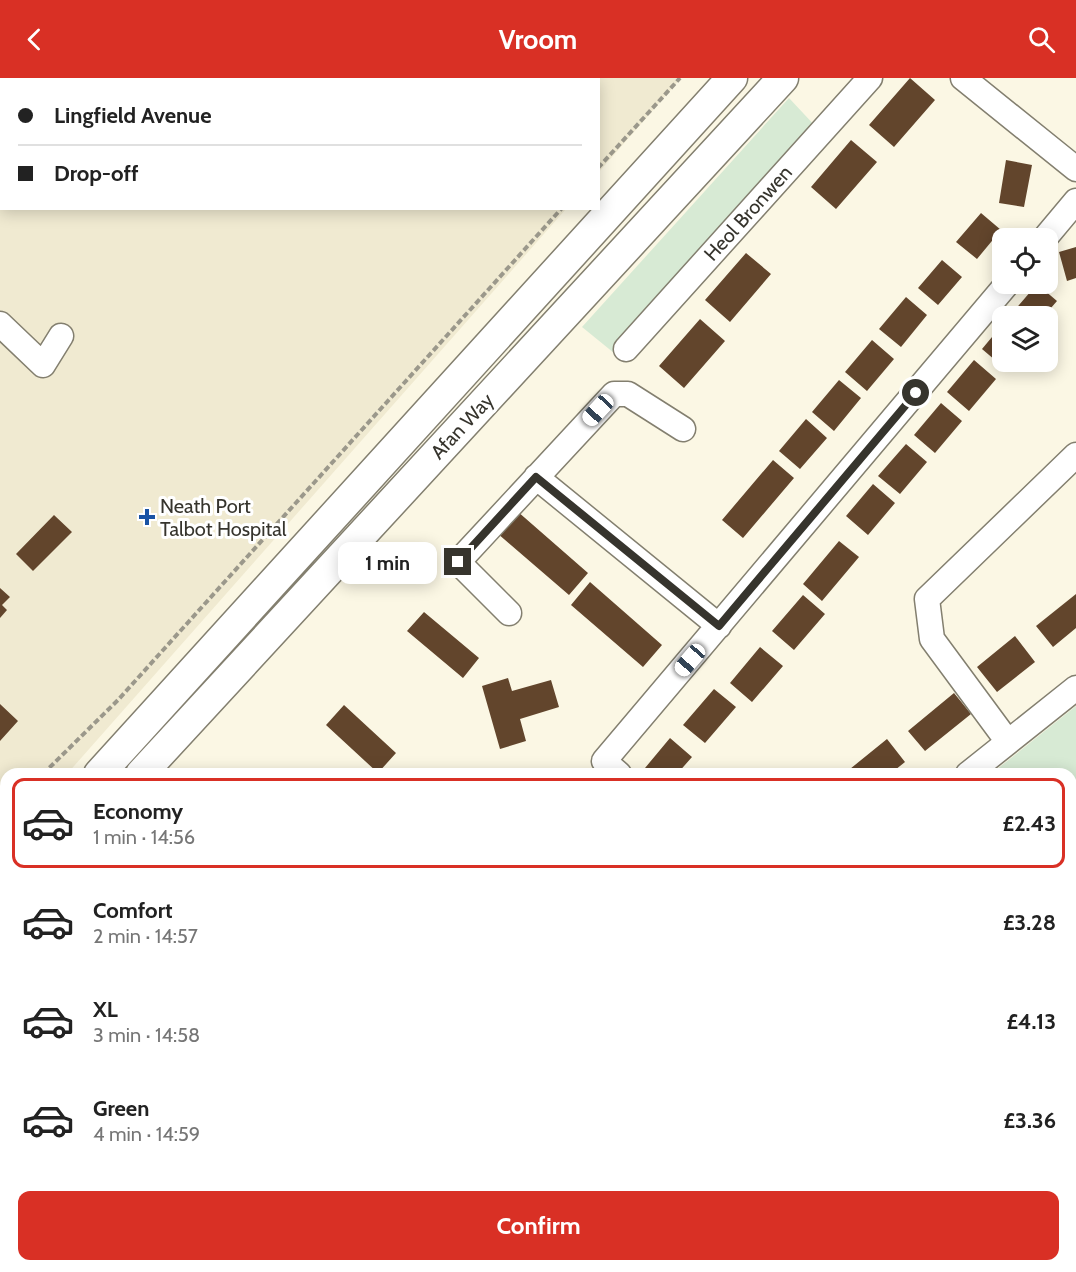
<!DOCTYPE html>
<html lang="en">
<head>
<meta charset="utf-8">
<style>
  body { margin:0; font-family:Cabin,sans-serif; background:#f2f2f2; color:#222; height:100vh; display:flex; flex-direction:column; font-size:22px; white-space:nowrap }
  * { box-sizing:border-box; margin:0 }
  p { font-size:20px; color:#767676 }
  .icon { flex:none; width:33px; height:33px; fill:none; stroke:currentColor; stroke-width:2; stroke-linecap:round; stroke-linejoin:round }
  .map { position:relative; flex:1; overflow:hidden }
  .panel { position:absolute; left:0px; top:690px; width:1077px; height:504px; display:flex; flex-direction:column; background:#fff; border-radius:18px 18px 0 0; box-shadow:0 3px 15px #0003 }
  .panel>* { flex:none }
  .top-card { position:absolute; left:0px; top:0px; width:600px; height:132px; box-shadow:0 3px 15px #0003; display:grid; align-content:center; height:132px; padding:0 18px; background:#fff }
  .controls { position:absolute; left:992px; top:150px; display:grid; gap:12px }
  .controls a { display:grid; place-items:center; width:66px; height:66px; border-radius:12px; background:#fff; box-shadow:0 3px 15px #0003; font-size:30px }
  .end { position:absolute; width:27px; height:27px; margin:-14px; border:8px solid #36342d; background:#fff; box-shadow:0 0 0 3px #fff }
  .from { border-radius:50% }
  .bubble { position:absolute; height:42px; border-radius:12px; background:#fff; box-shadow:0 3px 15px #0003; font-size:20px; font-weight:700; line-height:42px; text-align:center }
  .car { position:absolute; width:18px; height:36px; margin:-18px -9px; border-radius:8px; box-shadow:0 0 4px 2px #0007; background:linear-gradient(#fff 24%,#345 0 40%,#fff 0 76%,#345 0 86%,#fff 0) }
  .top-card b { display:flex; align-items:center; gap:21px; height:57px; font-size:22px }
  .top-card b+b { border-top:2px solid #e0e0e0 }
  .top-card i { width:15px; height:15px; background:#222 }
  ul { padding:10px 0 0; list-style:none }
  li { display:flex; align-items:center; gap:18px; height:90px; margin:0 12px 9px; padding:0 6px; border:3px solid transparent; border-radius:12px }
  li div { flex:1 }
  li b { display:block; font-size:22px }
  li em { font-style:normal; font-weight:700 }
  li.active { border-color:#d93025 }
  li>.icon { width:54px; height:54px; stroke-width:1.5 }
  .button { display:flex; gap:12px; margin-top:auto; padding:12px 18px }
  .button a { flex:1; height:69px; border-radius:12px; background:#d93025; color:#fff; font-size:24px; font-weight:700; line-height:69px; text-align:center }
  header { display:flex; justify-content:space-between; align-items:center; height:78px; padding:0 18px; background:#d93025; color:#fff; font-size:27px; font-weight:700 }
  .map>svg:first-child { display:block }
  .built { fill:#f0ead1 }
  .green { fill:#d7ead4 }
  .building { fill:#62452c }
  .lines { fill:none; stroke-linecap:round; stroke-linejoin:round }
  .minor-casing { stroke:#837f6f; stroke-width:27 }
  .major-casing { stroke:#837f6f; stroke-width:33 }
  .path { stroke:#9b988b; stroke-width:4; stroke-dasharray:6 3; stroke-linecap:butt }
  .minor { stroke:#fff; stroke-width:24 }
  .major { stroke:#fff; stroke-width:30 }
  .route { stroke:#36342d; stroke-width:8 }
  .poi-dot { fill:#1953a4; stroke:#fff; stroke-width:2 }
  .labels { text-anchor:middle; stroke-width:6; stroke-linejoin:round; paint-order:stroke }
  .street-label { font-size:20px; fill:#36342d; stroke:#fff }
  .poi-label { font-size:20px; fill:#36342d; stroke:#fff; text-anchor:start }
</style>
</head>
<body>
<header><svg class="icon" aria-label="back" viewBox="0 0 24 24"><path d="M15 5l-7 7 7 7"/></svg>Vroom<svg class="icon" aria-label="search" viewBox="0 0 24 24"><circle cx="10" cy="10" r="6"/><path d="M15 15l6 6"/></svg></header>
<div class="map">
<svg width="1076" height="1194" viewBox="0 0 1076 1194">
  <rect width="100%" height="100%" fill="#fbf7e4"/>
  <!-- built -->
  <path class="built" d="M0,0H681L599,94L598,2H2V130L566,131L67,696H6V765L0,772Z"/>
  <!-- green -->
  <path class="green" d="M789,20L818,51L614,275L582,249Z
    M1076,628V1194H679L675,1188H1071V696H991Z"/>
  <!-- building -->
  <path class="building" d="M910,0L935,22L894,69L869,47Z
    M851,62L877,84L836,131L811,109Z
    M1006,82L1032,87L1024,129L999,125Z
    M981,135L1001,152L977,181L956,164Z
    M1076,169V200L1067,203L1059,174Z
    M746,175L771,196L730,244L705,222Z
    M942,182L962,199L938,227L918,210Z
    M1037,206L1057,223L1044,238H1018L1013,234Z
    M906,219L927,237L901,269L879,251Z
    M700,241L725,263L684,310L659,288Z
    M1002,247V284H1005L1002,288L982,271Z
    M872,262L894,281L867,313L845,294Z
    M974,282L996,301L969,333L947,314Z
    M839,302L861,320L834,353L812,334Z
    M941,325L962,343L935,375L914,357Z
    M806,341L827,360L800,391L779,373Z
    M906,366L927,384L900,416L878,398Z
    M773,382L794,400L743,460L722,442Z
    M873,406L895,425L868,457L846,438Z
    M517,433L588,495L569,517L497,455Z
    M54,437L72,454L33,493L16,476Z
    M839,463L859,479L822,523L803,506Z
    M590,504L662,567L643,589L571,527Z
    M0,510L10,519L2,527L7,532L0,540Z
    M1076,516V550L1053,569L1036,548Z
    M803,517L825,536L794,572L772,553Z
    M424,534L479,580L463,600L407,553Z
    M1015,558L1035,584L997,614L977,589Z
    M760,569L783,588L752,624L730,605Z
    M508,600L512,613L551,602L559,629L520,641L526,663L500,671L482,608Z
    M714,611L736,629L705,665L683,647Z
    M954,615L971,636L925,673L908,653Z
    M0,626L18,643L0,663Z
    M344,627L396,675L378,695L326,647Z
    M670,660L692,679L677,696H640Z
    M887,661L905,684L890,696H855L850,691Z
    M1076,787V830L1071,824V791Z
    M229,1188H270L265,1194H224Z"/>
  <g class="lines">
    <!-- minor casing -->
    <g class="minor-casing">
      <path id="minor" d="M963,0L1076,91
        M1045,160L1076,123
        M0,246L43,287L61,258
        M626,271L870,0
        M536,399L719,548
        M509,535L458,484L614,316H628L683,351
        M1008,664L932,561L927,521L1076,377
        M619,696L604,683L1007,206
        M968,696L1076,610
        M0,1149L6,1154
        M41,1188L47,1194
        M413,1188L417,1194
        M661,1188L665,1194
        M342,1194L348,1188"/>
    </g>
    <!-- major casing -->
    <g class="major-casing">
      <path id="major" d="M99,696L732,0
        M141,696L783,0
        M0,805L6,798
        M0,848L6,842"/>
    </g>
    <!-- path -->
    <path class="path" d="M598,90L680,0
      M43,696L118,622L562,130
      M0,738L6,732
      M1071,858L1076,865
      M0,987L6,986
      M622,1188L624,1194"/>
    <!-- minor -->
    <use href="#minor" class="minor"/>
    <!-- major -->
    <use href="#major" class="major"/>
  </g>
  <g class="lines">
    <!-- route -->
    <path class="route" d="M458,484L536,399L719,548L916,315"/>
  </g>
  <!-- markers -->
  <path class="poi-dot" d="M144 430h6v6h6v6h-6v6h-6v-6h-6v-6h6z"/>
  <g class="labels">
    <!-- street labels -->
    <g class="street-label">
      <text transform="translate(748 135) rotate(-48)" y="7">Heol Bronwen</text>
      <text transform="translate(462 348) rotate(-47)" y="7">Afan Way</text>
    </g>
    <!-- poi labels -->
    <g class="poi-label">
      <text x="160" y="435">Neath Port<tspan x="160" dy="23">Talbot Hospital</tspan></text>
    </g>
  </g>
</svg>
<div class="controls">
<a><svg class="icon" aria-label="locate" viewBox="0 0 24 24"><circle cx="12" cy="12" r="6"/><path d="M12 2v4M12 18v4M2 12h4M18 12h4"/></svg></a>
<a><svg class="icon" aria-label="layers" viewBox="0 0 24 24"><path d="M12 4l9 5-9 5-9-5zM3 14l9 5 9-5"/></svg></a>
</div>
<i class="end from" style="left:916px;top:315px"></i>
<i class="end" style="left:458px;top:484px"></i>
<div class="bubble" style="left:338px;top:464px;width:99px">1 min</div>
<i class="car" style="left:598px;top:332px;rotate:223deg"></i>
<i class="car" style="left:690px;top:582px;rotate:221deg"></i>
<div class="top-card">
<b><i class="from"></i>Lingfield Avenue</b>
<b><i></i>Drop-off</b>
</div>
<section class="panel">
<ul>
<li class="active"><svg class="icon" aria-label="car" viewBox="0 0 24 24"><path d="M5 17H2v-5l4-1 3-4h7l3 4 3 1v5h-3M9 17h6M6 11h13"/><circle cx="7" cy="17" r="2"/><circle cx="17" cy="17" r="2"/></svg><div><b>Economy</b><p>1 min · 14:56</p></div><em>£2.43</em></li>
<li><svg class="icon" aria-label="car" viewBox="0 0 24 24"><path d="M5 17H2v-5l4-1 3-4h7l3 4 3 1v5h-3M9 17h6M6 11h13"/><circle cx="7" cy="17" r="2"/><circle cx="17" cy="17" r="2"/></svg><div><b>Comfort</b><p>2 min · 14:57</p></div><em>£3.28</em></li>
<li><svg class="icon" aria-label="car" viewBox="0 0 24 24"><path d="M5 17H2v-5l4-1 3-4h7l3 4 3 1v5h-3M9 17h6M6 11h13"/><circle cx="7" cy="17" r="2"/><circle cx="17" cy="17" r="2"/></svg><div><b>XL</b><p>3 min · 14:58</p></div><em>£4.13</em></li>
<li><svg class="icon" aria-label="car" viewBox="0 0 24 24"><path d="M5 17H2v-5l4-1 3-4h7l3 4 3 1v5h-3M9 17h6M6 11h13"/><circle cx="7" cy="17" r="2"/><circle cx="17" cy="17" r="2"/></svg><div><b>Green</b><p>4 min · 14:59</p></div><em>£3.36</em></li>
</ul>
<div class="button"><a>Confirm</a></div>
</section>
</div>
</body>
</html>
